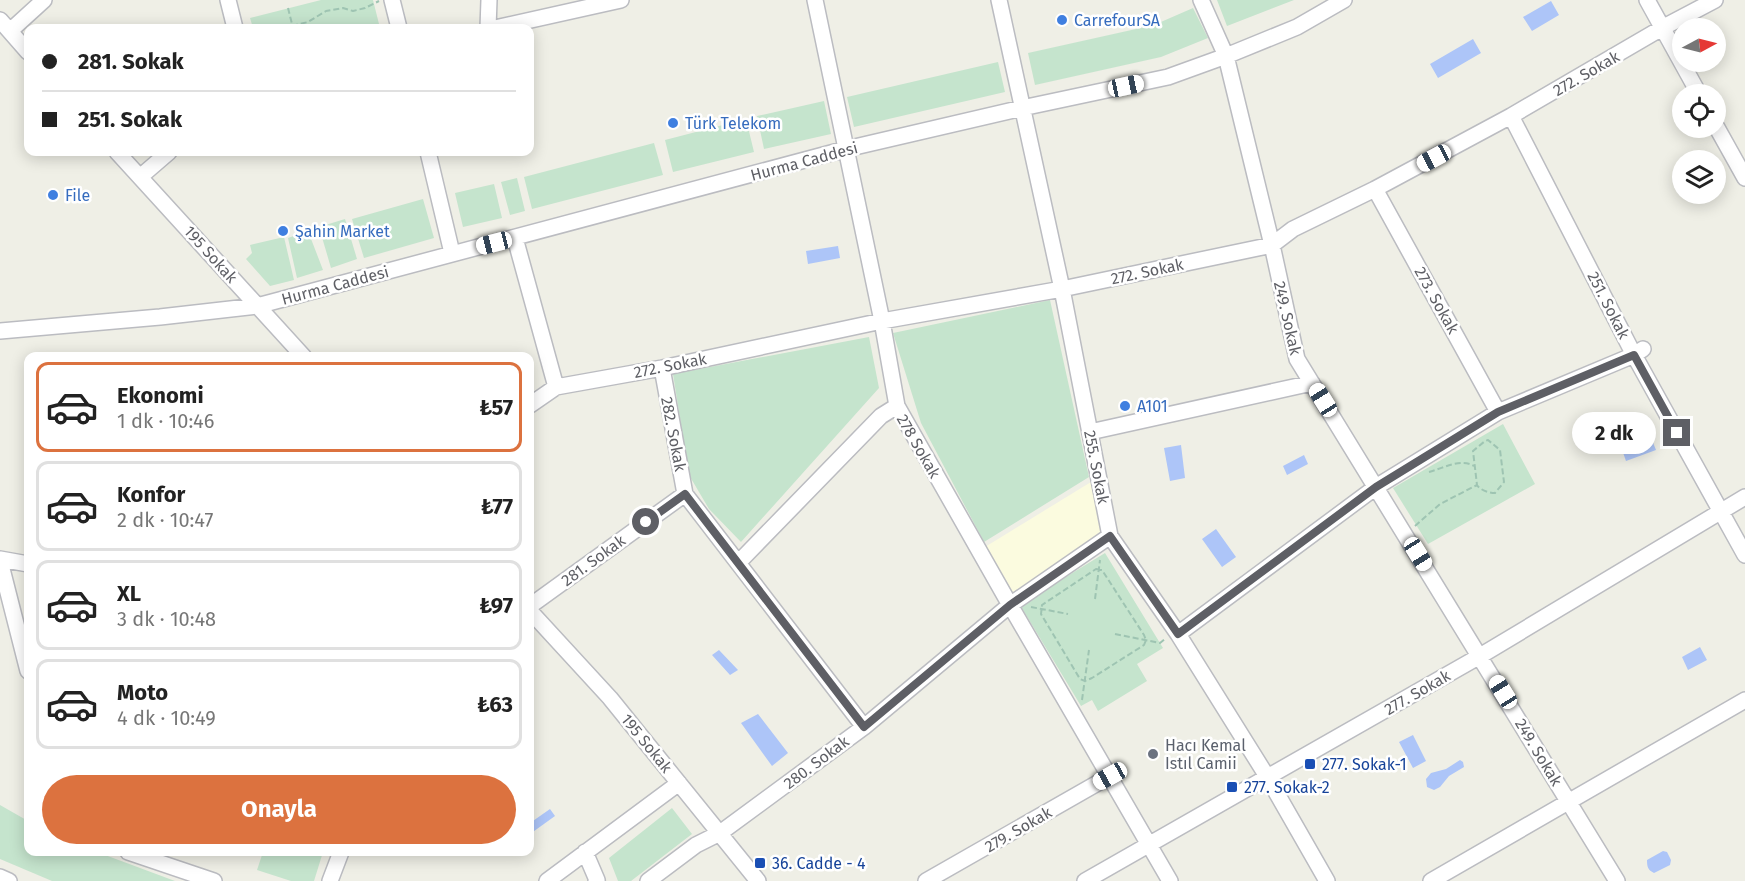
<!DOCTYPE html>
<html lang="tr">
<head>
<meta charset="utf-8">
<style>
  body { margin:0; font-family:"Fira Sans",sans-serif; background:#f2f2f2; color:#222; height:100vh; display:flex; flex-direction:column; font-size:22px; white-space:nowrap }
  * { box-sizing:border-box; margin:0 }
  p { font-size:20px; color:#767676 }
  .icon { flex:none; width:33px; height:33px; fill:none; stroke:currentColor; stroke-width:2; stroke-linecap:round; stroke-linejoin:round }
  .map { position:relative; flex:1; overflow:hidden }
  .details { position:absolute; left:24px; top:352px; width:510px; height:504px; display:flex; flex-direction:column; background:#fff; border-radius:12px; box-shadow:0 3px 15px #0003 }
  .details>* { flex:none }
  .guide { position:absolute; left:24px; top:24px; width:510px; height:132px; border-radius:12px; box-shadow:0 3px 15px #0003; display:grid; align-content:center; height:132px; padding:0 18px; background:#fff }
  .needle { width:39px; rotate:83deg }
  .fabs { position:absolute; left:1672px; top:18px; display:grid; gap:12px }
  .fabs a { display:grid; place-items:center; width:54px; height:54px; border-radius:50%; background:#fff; box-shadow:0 3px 15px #0003; font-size:30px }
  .end { position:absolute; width:27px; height:27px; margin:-14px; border:8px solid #5e5f65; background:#fff; box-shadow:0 0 0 3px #fff }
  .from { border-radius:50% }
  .bubble { position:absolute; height:42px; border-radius:21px; background:#fff; box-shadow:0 3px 15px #0003; font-size:20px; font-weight:700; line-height:42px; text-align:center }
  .car { position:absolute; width:18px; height:36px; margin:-18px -9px; border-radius:8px; box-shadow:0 0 4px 2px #0007; background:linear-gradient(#fff 24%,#345 0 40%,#fff 0 76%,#345 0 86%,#fff 0) }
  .guide b { display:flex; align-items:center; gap:21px; height:57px; font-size:22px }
  .guide b+b { border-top:2px solid #e0e0e0 }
  .guide i { width:15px; height:15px; background:#222 }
  ul { padding:10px 0 0; list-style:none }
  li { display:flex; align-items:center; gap:18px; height:90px; margin:0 12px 9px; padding:0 6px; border:3px solid #e0e0e0; border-radius:12px }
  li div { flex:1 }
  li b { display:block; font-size:22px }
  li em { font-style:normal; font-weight:700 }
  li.on { border-color:#dc723f }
  li>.icon { width:54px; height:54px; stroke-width:1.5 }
  .cta { display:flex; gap:12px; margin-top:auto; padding:12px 18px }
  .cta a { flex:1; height:69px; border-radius:36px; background:#dc723f; color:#fff; font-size:24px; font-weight:700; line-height:69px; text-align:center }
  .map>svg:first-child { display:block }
  .commercial { fill:#fbfbdf }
  .green { fill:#c5e4cd }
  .water { fill:#adc5f8 }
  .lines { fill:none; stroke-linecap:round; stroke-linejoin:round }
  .minor-casing { stroke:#bbbcc1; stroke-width:18 }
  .path { stroke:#9ec4b2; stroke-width:2; stroke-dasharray:6 3; stroke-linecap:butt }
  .minor { stroke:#fff; stroke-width:15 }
  .route { stroke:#5e5f65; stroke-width:8 }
  .shop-dot { fill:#3f7fe0; stroke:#fff; stroke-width:2 }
  .worship-dot { fill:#6b7280; stroke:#fff; stroke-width:2 }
  .transit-dot { fill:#1a4fb4; stroke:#fff; stroke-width:2 }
  .labels { text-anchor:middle; stroke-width:5; stroke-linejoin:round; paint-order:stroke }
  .shop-label { font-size:16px; fill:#366cbe; stroke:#fff; text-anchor:start }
  .street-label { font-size:16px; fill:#5e5f65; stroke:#fff }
  .worship-label { font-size:16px; fill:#5b616d; stroke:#fff; text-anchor:start }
  .transit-label { font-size:16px; fill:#164399; stroke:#fff; text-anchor:start }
</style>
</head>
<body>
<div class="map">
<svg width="1745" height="881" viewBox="0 0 1745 881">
  <rect width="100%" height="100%" fill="#efefe6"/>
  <!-- commercial -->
  <path class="commercial" d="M1091,482L1101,534L1012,596L985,547Z"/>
  <!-- green -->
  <path class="green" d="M321,0H373L380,28H253L250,18Z
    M1217,0H1294L1227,26Z
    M1193,8L1208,38L1161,57L1035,85L1028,53L1154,25Z
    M998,62L1005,92L854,127L847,97Z
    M824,101L831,134L764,149L757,116Z
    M746,119L754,152L673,172L665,140Z
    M654,143L663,175L532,209L524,177Z
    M517,178L525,211L510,215L501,182Z
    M494,184L502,218L463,227L455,193Z
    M423,199L434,238L364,258L352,219Z
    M345,219L357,259L331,268L319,227Z
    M308,231L323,270L297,278L288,238Z
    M284,237L294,280L270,286L246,259L252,253L250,245Z
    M1050,300L1089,477L984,542L921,423L893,333Z
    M869,337L879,388L741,542L709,509L689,475L673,374Z
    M1503,424L1535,484L1428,544L1393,488Z
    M1105,553L1163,648L1137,664L1147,681L1098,711L1092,700L1081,706L1020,605Z
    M0,805L28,821V852H97L175,881H52L0,859Z
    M672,808L692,834L631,881H618L609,858Z
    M263,852H323L314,881H291L257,870Z"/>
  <!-- water -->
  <path class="water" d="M1551,1L1559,15L1532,31L1523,17Z
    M1473,39L1481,53L1438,78L1430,64Z
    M838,246L840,258L808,264L806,251Z
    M1652,440L1656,450L1626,461L1620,444L1625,442L1628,449Z
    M1181,445L1185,478L1170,481L1164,448Z
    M1304,455L1308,464L1287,475L1283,466Z
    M1216,529L1236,557L1222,567L1202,539Z
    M1700,647L1707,660L1688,670L1682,657Z
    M719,650L738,670L730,675L712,655Z
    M758,714L788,753L772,766L741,723Z
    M1413,735L1426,761L1413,768L1399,742Z
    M1460,760L1463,762L1464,767L1449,776L1440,787L1434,790L1427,787L1426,779L1431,773L1446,769Z
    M550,809L555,816L530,834V823Z
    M1663,851L1667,852L1671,860L1670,865L1654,873C1648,870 1647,867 1647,860Z"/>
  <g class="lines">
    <!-- minor casing -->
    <g class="minor-casing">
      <path id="minor" d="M228,0L235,28
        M392,0L399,28
        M815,0L882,321L897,406L1010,605L1170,881
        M999,0L1062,289L1110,536L1178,634L1268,778L1327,881
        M1201,0L1226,56L1272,245L1297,359L1617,881
        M1647,0L1699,94
        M0,20L28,52
        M488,28L489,0
        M495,28L621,0
        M10,31L44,0
        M1511,116L1634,355L1745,555
        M1716,126L1745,178
        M117,152L304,357
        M428,152L452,253
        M140,177L169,152
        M1375,189L1498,412
        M515,238L556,387
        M0,331L160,317L257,306L846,149L1022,108L1168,77L1226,56L1297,27L1344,0
        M662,368L685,494L864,727
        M530,405L556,387L662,368L882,321L1062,289L1272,245L1293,229L1375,189L1511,116L1662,28L1715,0
        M1090,432L1312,383
        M0,559L28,564
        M0,561L28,671
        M738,563L881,416L897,406
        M530,606L685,494
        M530,611L610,698L758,881
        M1178,634L1376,487L1498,412L1634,355L1643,349
        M128,852L214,881
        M585,852L597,880L596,881
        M0,877L9,881
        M330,881L341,852
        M547,881L679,783
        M648,881L696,845L720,833L864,727L1010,605L1110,536
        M926,881L1110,776
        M1085,881L1480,656L1745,497
        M1431,881L1745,700"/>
    </g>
    <!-- path -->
    <path class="path" d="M288,8L293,28
      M292,26L308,22L326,11L343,8L353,11L365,8L379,1
      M1429,472C1444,468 1460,458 1474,466
      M1415,526L1440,504L1477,485L1473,451L1485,441L1488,440L1500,450L1504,482L1495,493C1489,493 1480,490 1477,485
      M1096,569L1102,570L1144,635L1146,640L1144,645L1092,678L1085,681L1080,679L1041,614L1042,605Z
      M1095,599L1100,560
      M1031,607L1068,614
      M1115,634L1160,643L1165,639
      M1082,700L1089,650"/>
    <!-- minor -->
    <use href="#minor" class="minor"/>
  </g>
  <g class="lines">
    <!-- route -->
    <path class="route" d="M646,522L685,494L864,727L1010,605L1110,536L1178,634L1376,487L1498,412L1634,355L1677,433"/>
  </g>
  <!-- markers -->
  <g class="shop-dot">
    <circle cx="1062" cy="20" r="6"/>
    <circle cx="673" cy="123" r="6"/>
    <circle cx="53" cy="195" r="6"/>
    <circle cx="283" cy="231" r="6"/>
    <circle cx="1125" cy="406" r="6"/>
  </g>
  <circle class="worship-dot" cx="1153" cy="754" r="6"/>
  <g class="transit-dot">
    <rect x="1304" y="758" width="12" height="12" rx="3"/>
    <rect x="1226" y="781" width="12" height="12" rx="3"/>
    <rect x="754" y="857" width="12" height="12" rx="3"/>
  </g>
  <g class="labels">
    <!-- shop labels -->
    <g class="shop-label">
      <text x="1074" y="26">CarrefourSA</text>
      <text x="685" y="129">Türk Telekom</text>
      <text x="65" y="201">File</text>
      <text x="295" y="237">Şahin Market</text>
      <text x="1137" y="412">A101</text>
    </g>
    <!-- street labels -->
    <g class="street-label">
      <text transform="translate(1586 73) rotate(-30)" y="6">272. Sokak</text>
      <text transform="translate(804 161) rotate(-15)" y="6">Hurma Caddesi</text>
      <text transform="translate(211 254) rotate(48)" y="6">195 Sokak</text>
      <text transform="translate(1147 271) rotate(-12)" y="6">272. Sokak</text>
      <text transform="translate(335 285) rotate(-15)" y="6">Hurma Caddesi</text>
      <text transform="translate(1437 300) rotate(61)" y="6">273. Sokak</text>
      <text transform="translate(1609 305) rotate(63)" y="6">251. Sokak</text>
      <text transform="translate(1288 318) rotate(77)" y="6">249. Sokak</text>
      <text transform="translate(670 365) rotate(-11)" y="6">272. Sokak</text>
      <text transform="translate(674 434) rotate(79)" y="6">282. Sokak</text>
      <text transform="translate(919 446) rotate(60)" y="6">278 Sokak</text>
      <text transform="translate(1097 467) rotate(79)" y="6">255. Sokak</text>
      <text transform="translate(593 560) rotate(-36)" y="6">281. Sokak</text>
      <text transform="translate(1417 692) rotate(-30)" y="6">277. Sokak</text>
      <text transform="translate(647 743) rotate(51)" y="6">195 Sokak</text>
      <text transform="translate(1539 752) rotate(59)" y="6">249. Sokak</text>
      <text transform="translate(816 762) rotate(-37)" y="6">280. Sokak</text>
      <text transform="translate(1018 829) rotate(-30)" y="6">279. Sokak</text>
    </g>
    <!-- worship labels -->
    <g class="worship-label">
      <text x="1165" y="751">Hacı Kemal<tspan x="1165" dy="18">Istıl Camii</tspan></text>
    </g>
    <!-- transit labels -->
    <g class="transit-label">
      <text x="1322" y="770">277. Sokak-1</text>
      <text x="1244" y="793">277. Sokak-2</text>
      <text x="772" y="869">36. Cadde - 4</text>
    </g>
  </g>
</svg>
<div class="fabs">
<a><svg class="needle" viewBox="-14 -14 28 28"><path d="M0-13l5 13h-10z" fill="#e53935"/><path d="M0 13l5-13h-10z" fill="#767676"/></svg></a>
<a><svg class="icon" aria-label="locate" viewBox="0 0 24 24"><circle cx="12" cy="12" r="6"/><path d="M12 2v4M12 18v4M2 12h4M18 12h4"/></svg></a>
<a><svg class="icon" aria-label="layers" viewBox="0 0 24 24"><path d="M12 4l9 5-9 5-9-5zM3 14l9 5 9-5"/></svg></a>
</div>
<i class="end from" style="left:646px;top:522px"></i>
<i class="end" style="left:1677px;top:433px"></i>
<div class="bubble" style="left:1572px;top:412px;width:84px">2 dk</div>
<i class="car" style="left:1126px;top:86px;rotate:78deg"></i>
<i class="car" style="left:1434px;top:158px;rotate:242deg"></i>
<i class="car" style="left:494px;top:243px;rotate:256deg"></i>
<i class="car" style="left:1323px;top:400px;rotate:328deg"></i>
<i class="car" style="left:1418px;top:554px;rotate:148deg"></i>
<i class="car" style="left:1503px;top:692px;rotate:328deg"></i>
<i class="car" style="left:1110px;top:776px;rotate:241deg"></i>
<div class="guide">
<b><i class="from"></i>281. Sokak</b>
<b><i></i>251. Sokak</b>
</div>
<section class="details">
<ul>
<li class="on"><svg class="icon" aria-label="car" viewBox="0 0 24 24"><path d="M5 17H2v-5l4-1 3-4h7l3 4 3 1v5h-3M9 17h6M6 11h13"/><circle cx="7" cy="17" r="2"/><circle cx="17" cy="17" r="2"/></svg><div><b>Ekonomi</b><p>1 dk · 10:46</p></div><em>₺57</em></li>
<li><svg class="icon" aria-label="car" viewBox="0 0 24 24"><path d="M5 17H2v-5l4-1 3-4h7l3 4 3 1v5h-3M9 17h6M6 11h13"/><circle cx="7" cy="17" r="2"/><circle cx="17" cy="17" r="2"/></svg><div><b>Konfor</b><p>2 dk · 10:47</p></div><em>₺77</em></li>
<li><svg class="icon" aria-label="car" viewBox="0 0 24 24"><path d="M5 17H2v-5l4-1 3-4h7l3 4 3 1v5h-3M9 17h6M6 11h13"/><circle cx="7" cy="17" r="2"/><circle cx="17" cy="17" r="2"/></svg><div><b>XL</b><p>3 dk · 10:48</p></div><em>₺97</em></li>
<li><svg class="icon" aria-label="car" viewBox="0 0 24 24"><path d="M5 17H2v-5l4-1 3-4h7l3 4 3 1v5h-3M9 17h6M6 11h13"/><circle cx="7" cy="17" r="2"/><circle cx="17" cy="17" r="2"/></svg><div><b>Moto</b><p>4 dk · 10:49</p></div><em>₺63</em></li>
</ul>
<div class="cta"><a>Onayla</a></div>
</section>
</div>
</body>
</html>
